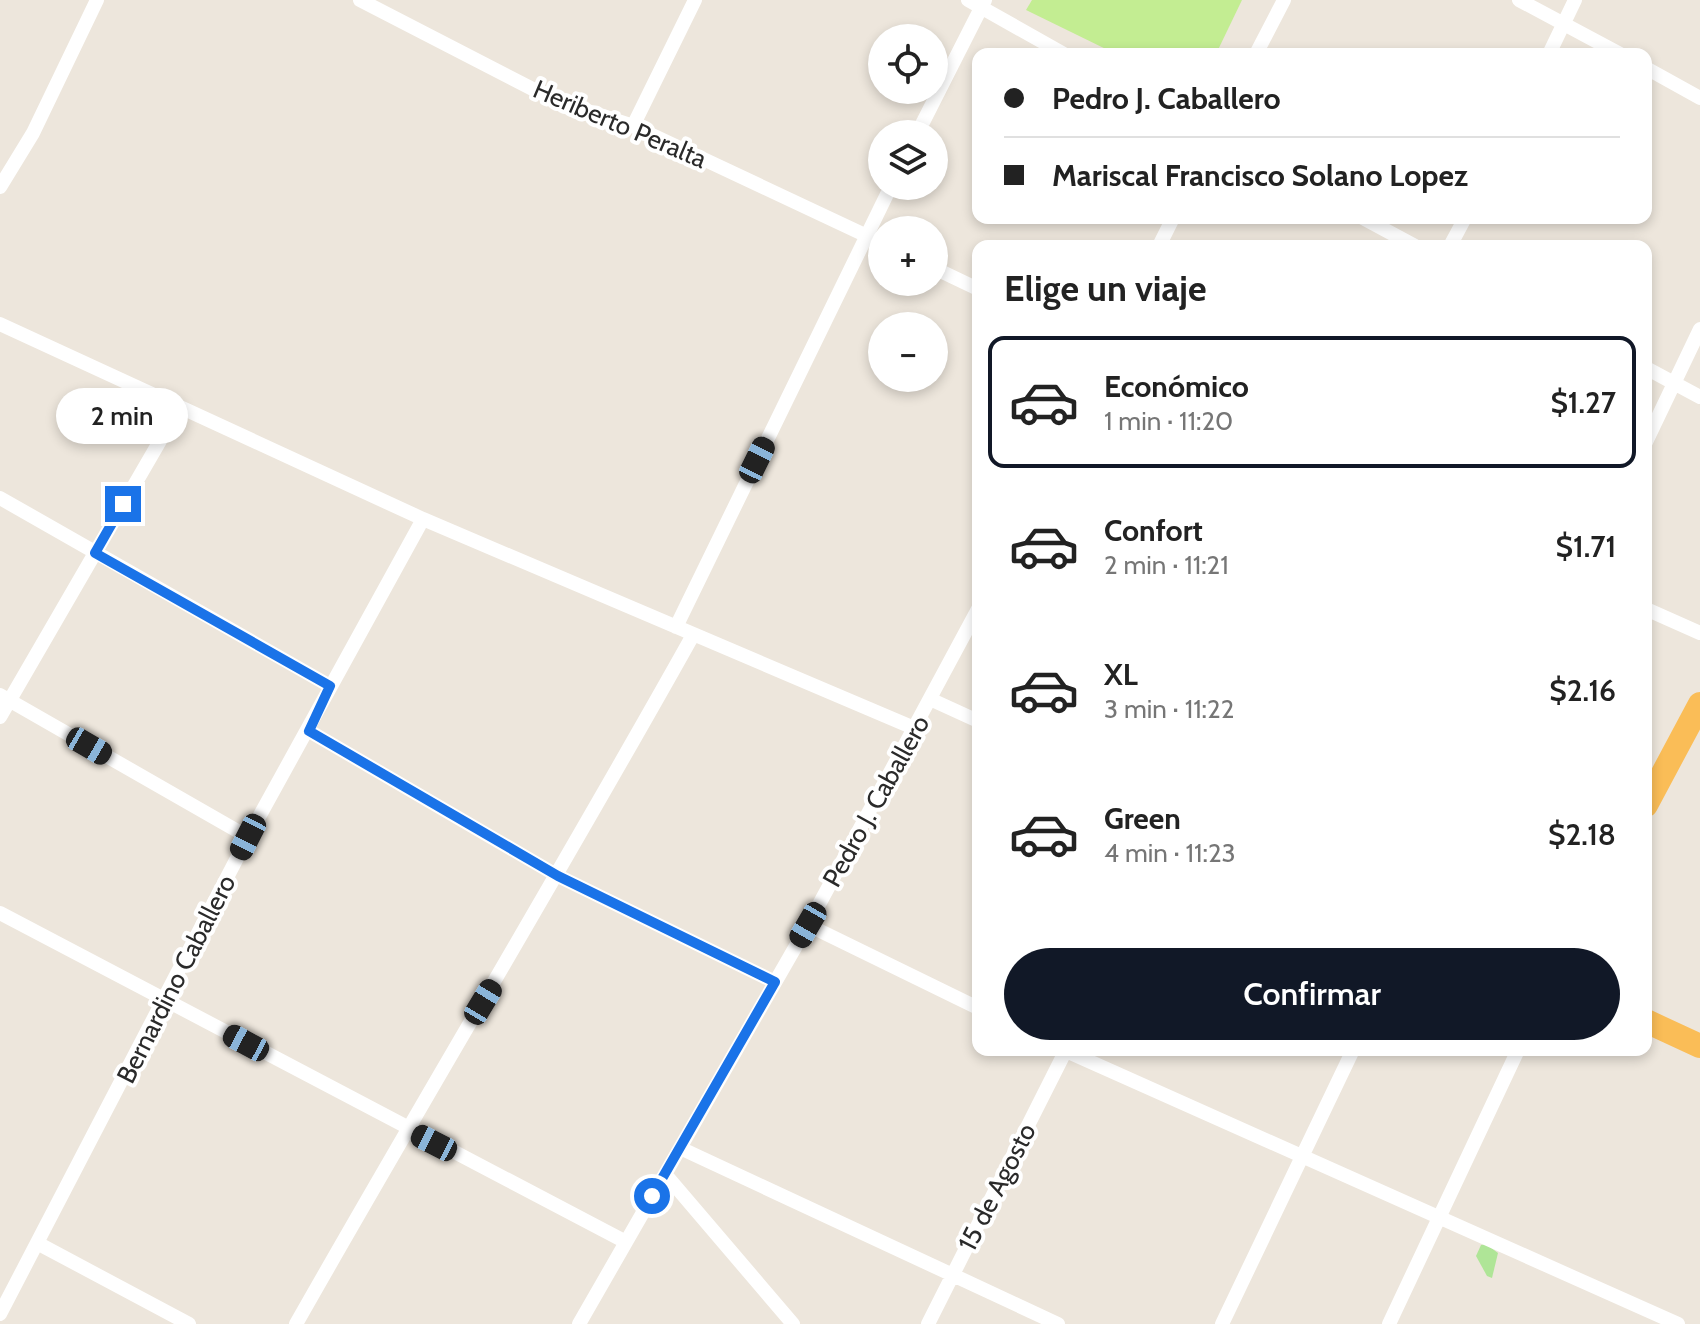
<!DOCTYPE html>
<html lang="es">
<head>
<meta charset="utf-8">
<style>
  body { margin:0; font-family:Cabin,sans-serif; background:#f6f6f6; color:#222; height:100vh; display:flex; flex-direction:column; font-size:30px; white-space:nowrap }
  * { box-sizing:border-box; margin:0 }
  p { font-size:26px; color:#767676 }
  .icon { flex:none; width:44px; height:44px; fill:none; stroke:currentColor; stroke-width:2; stroke-linecap:round; stroke-linejoin:round }
  .map { position:relative; flex:1; overflow:hidden }
  .side { position:absolute; left:972px; top:240px; width:680px; height:816px; display:flex; flex-direction:column; background:#fff; border-radius:16px; box-shadow:0 4px 12px #0003 }
  .side>* { flex:none }
  .hud { position:absolute; left:972px; top:48px; width:680px; height:176px; border-radius:16px; box-shadow:0 4px 12px #0003; display:grid; align-content:center; height:176px; padding:0 32px; background:#fff }
  .buttons { position:absolute; left:868px; top:24px; display:grid; gap:16px }
  .buttons a { display:grid; place-items:center; width:80px; height:80px; border-radius:50%; background:#fff; box-shadow:0 4px 12px #0003; font-size:40px }
  .end { position:absolute; width:36px; height:36px; margin:-18px; border:10px solid #1a73e8; background:#fff; box-shadow:0 0 0 4px #fff }
  .from { border-radius:50% }
  .bubble { position:absolute; height:56px; border-radius:28px; background:#fff; box-shadow:0 4px 12px #0003; font-size:26px; font-weight:600; line-height:56px; text-align:center }
  .car { position:absolute; width:24px; height:48px; margin:-24px -12px; border-radius:10px; box-shadow:0 0 6px 2px #0007; background:linear-gradient(#222 24%,#8ab4d8 0 40%,#222 0 76%,#8ab4d8 0 86%,#222 0) }
  .hud b { display:flex; align-items:center; gap:28px; height:76px; font-size:30px }
  .hud b+b { border-top:2px solid #e0e0e0 }
  .hud i { width:20px; height:20px; background:#222 }
  ul { padding:0; list-style:none }
  li { display:flex; align-items:center; gap:24px; height:132px; margin:0 16px 12px; padding:0 16px; border:4px solid transparent; border-radius:16px }
  li div { flex:1 }
  li b { display:block; font-size:30px }
  li em { font-style:normal; font-weight:600 }
  li.on { border-color:#111827 }
  li>.icon { width:72px; height:72px; stroke-width:1.5 }
  h2 { padding:0 32px; font-size:36px; line-height:96px }
  .cta { display:flex; gap:16px; margin-top:auto; padding:16px 32px }
  .cta a { flex:1; height:92px; border-radius:48px; background:#111827; color:#fff; font-size:32px; font-weight:600; line-height:92px; text-align:center }
  .map>svg:first-child { display:block }
  .green { fill:#afe597 }
  .pitch { fill:#c3ed92 }
  .lines { fill:none; stroke-linecap:round; stroke-linejoin:round }
  .minor { stroke:#fff; stroke-width:14 }
  .trunk { stroke:#fabd57; stroke-width:24 }
  .route { stroke:#1a73e8; stroke-width:10 }
  .labels { text-anchor:middle; stroke-width:8; stroke-linejoin:round; paint-order:stroke }
  .street-label { font-size:26px; fill:#2a2a2a; stroke:#fff }
</style>
</head>
<body>
<div class="map">
<svg width="1700" height="1324" viewBox="0 0 1700 1324">
  <rect width="100%" height="100%" fill="#ede6dc"/>
  <!-- green -->
  <path class="green" d="M1486,1244L1498,1253L1492,1278L1487,1276L1476,1256L1481,1245Z"/>
  <!-- pitch -->
  <path class="pitch" d="M1032,0H1242L1216,54H1116L1026,10Z"/>
  <g class="lines">
    <!-- minor -->
    <path class="minor" d="M360,0L554,100L633,126L882,243
      M968,0L1064,54
      M1519,0L1620,54
      M1256,54L1284,0
      M1549,54L1575,0
      M1646,68L1700,98
      M633,126L695,0
      M917,134L985,0
      M0,187L33,133L97,0
      M1363,218L1415,246
      M1159,246L1173,218
      M1450,246L1465,218
      M934,268L978,289
      M0,324L423,519L914,728
      M1646,368L1700,397
      M1646,442L1700,329
      M0,498L330,686
      M1646,609L1700,633
      M676,627L891,186
      M0,695L248,837
      M932,700L978,721
      M0,717L179,408
      M309,731L558,876L775,982
      M0,913L626,1242
      M808,925L978,1008
      M1064,1050L1678,1324
      M680,1148L1058,1324
      M665,1174L793,1324
      M39,1244L189,1324
      M0,1314L248,837L423,519
      M296,1324C427,1093 564,866 693,635
      M579,1324L808,925L978,609
      M928,1324L1066,1050
      M1222,1324L1353,1050
      M1389,1324L1518,1050"/>
    <!-- trunk -->
    <path class="trunk" d="M1646,805L1700,704
      M1646,1021L1700,1046"/>
  </g>
  <g class="lines">
    <!-- route -->
    <path class="route" d="M123,504L95,553L330,686L309,731L558,876L775,982L652,1196"/>
  </g>
  <g class="labels">
    <!-- street labels -->
    <g class="street-label">
      <text transform="translate(620 124) rotate(23)" y="9">Heriberto Peralta</text>
      <text transform="translate(876 801) rotate(-61)" y="9">Pedro J. Caballero</text>
      <text transform="translate(176 979) rotate(-63)" y="9">Bernardino Caballero</text>
      <text transform="translate(997 1187) rotate(-63)" y="9">15 de Agosto</text>
    </g>
  </g>
</svg>
<div class="buttons">
<a><svg class="icon" aria-label="locate" viewBox="0 0 24 24"><circle cx="12" cy="12" r="6"/><path d="M12 2v4M12 18v4M2 12h4M18 12h4"/></svg></a>
<a><svg class="icon" aria-label="layers" viewBox="0 0 24 24"><path d="M12 4l9 5-9 5-9-5zM3 14l9 5 9-5"/></svg></a>
<a>+</a>
<a>−</a>
</div>
<i class="end from" style="left:652px;top:1196px"></i>
<i class="end" style="left:123px;top:504px"></i>
<div class="bubble" style="left:56px;top:388px;width:132px">2 min</div>
<i class="car" style="left:757px;top:460px;rotate:26deg"></i>
<i class="car" style="left:89px;top:746px;rotate:120deg"></i>
<i class="car" style="left:248px;top:837px;rotate:207deg"></i>
<i class="car" style="left:808px;top:925px;rotate:210deg"></i>
<i class="car" style="left:483px;top:1002px;rotate:31deg"></i>
<i class="car" style="left:246px;top:1043px;rotate:298deg"></i>
<i class="car" style="left:434px;top:1143px;rotate:297deg"></i>
<div class="hud">
<b><i class="from"></i>Pedro J. Caballero</b>
<b><i></i>Mariscal Francisco Solano Lopez</b>
</div>
<section class="side">
<h2>Elige un viaje</h2>
<ul>
<li class="on"><svg class="icon" aria-label="car" viewBox="0 0 24 24"><path d="M5 17H2v-5l4-1 3-4h7l3 4 3 1v5h-3M9 17h6M6 11h13"/><circle cx="7" cy="17" r="2"/><circle cx="17" cy="17" r="2"/></svg><div><b>Económico</b><p>1 min · 11:20</p></div><em>$1.27</em></li>
<li><svg class="icon" aria-label="car" viewBox="0 0 24 24"><path d="M5 17H2v-5l4-1 3-4h7l3 4 3 1v5h-3M9 17h6M6 11h13"/><circle cx="7" cy="17" r="2"/><circle cx="17" cy="17" r="2"/></svg><div><b>Confort</b><p>2 min · 11:21</p></div><em>$1.71</em></li>
<li><svg class="icon" aria-label="car" viewBox="0 0 24 24"><path d="M5 17H2v-5l4-1 3-4h7l3 4 3 1v5h-3M9 17h6M6 11h13"/><circle cx="7" cy="17" r="2"/><circle cx="17" cy="17" r="2"/></svg><div><b>XL</b><p>3 min · 11:22</p></div><em>$2.16</em></li>
<li><svg class="icon" aria-label="car" viewBox="0 0 24 24"><path d="M5 17H2v-5l4-1 3-4h7l3 4 3 1v5h-3M9 17h6M6 11h13"/><circle cx="7" cy="17" r="2"/><circle cx="17" cy="17" r="2"/></svg><div><b>Green</b><p>4 min · 11:23</p></div><em>$2.18</em></li>
</ul>
<div class="cta"><a>Confirmar</a></div>
</section>
</div>
</body>
</html>
